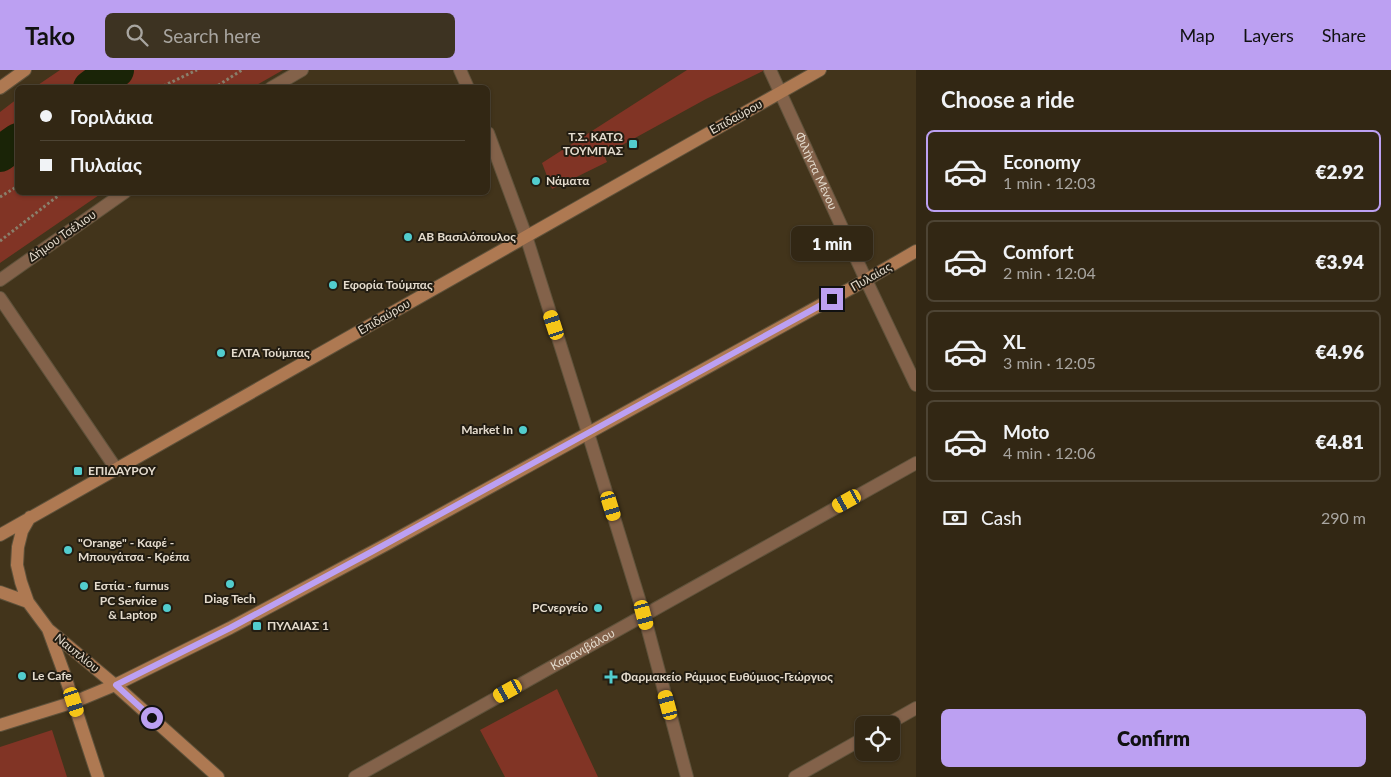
<!DOCTYPE html>
<html lang="en">
<head>
<meta charset="utf-8">
<style>
  body { margin:0; font-family:Lato,sans-serif; background:#3d3322; color:#f1f3f6; height:100vh; display:flex; flex-direction:column; font-size:19px; white-space:nowrap }
  * { box-sizing:border-box; margin:0 }
  p { font-size:16px; color:#a8a5a0 }
  .icon { flex:none; width:28px; height:28px; fill:none; stroke:currentColor; stroke-width:2; stroke-linecap:round; stroke-linejoin:round }
  .map { position:relative; flex:1; overflow:hidden }
  .drawer { display:flex; flex-direction:column; background:#322714; width:475px }
  .drawer>* { flex:none }
  .top-card { position:absolute; left:15px; top:15px; width:475px; height:110px; border-radius:8px; box-shadow:0 1px 4px #0004,0 0 0 1px #4d4434; display:grid; align-content:center; height:110px; padding:0 25px; background:#322714 }
  .controls { position:absolute; left:855px; top:646px; display:grid; gap:10px }
  .controls a { display:grid; place-items:center; width:45px; height:45px; border-radius:8px; background:#322714; box-shadow:0 1px 4px #0004,0 0 0 1px #4d4434; font-size:25px }
  .end { position:absolute; width:22px; height:22px; margin:-11px; border:6px solid #bca0f2; background:#111; box-shadow:0 0 0 2px #111 }
  .from { border-radius:50% }
  .bubble { position:absolute; height:35px; border-radius:8px; background:#322714; box-shadow:0 1px 4px #0004,0 0 0 1px #4d4434; font-size:16px; font-weight:800; line-height:35px; text-align:center }
  .car { position:absolute; width:15px; height:30px; margin:-15px -8px; border-radius:6px; box-shadow:0 0 4px 1px #0007; background:linear-gradient(#f5c518 24%,#345 0 40%,#f5c518 0 76%,#345 0 86%,#f5c518 0) }
  .top-card b { display:flex; align-items:center; gap:18px; height:48px; font-size:19px }
  .top-card b+b { border-top:1px solid #4d4434 }
  .top-card i { width:12px; height:12px; background:#f1f3f6 }
  ul { padding:0; list-style:none }
  li { display:flex; align-items:center; gap:15px; height:82px; margin:0 10px 8px; padding:0 15px; border:2px solid #4d4434; border-radius:8px }
  li div { flex:1 }
  li b { display:block; font-size:19px }
  li em { font-style:normal; font-weight:800 }
  li.active { border-color:#bca0f2 }
  li>.icon { width:45px; height:45px; stroke-width:1.5 }
  h2 { padding:0 25px; font-size:22px; line-height:60px }
  .pay { display:flex; align-items:center; gap:12px; height:55px; padding:0 25px; font-size:19px }
  .pay p { margin-inline-start:auto }
  .primary-button { display:flex; gap:10px; margin-top:auto; padding:10px 25px }
  .primary-button a { flex:1; height:58px; border-radius:8px; background:#bca0f2; color:#111; font-size:20px; font-weight:800; line-height:58px; text-align:center }
  header { display:flex; align-items:center; gap:30px; box-sizing:border-box; height:70px; padding:0 25px; background:#bca0f2; color:#111 }
  header strong { font-size:24px }
  nav { display:flex; gap:28px; margin-inline-start:auto; font-size:18px }
  .search { width:350px; height:45px; background:#3d3322; display:flex; align-items:center; gap:12px; box-sizing:border-box; padding:0 18px; border-radius:8px; color:#a8a5a0; font-size:19px }
  main { display:flex; flex:1; min-height:0 }
  .map>svg:first-child { display:block }
  .green { fill:#813425 }
  .lines { fill:none; stroke-linecap:round; stroke-linejoin:round }
  .river { stroke:#1a2407; stroke-width:36 }
  .street-casing { stroke:#5f523b; stroke-width:14 }
  .secondary-casing { stroke:#5f523b; stroke-width:14 }
  .path { stroke:#8a7f6b; stroke-width:3; stroke-dasharray:2.5 2.5; stroke-linecap:butt }
  .street { stroke:#83624a; stroke-width:12 }
  .secondary { stroke:#ae7952; stroke-width:12 }
  .route { stroke:#bca0f2; stroke-width:6 }
  .poi-dot { fill:#52cdce; stroke:#231d12; stroke-width:2 }
  .labels { text-anchor:middle; stroke-width:4; stroke-linejoin:round; paint-order:stroke }
  .street-label { font-size:12px; fill:#e4dbcd; stroke:#231d12 }
  .poi-label { font-size:12px; font-weight:bold; fill:#e4dbcd; stroke:#231d12; text-anchor:start }
</style>
</head>
<body>
<header>
<strong>Tako</strong>
<div class="search"><svg class="icon" aria-label="search" viewBox="0 0 24 24"><circle cx="10" cy="10" r="6"/><path d="M15 15l6 6"/></svg>Search here</div>
<nav><a>Map</a><a>Layers</a><a>Share</a></nav>
</header>
<main>
<div class="map">
<svg width="916" height="707" viewBox="0 0 916 707">
  <rect width="100%" height="100%" fill="#42341b"/>
  <!-- green -->
  <path class="green" d="M60,0H283L253,17H35Z
    M687,0H765L706,29L604,85L607,92L552,119L542,93Z
    M17,29L18,122L102,123L0,193V42Z
    M557,619L598,707H505L480,660Z
    M52,660L67,707H0V677Z"/>
  <g class="lines">
    <!-- river -->
    <path class="river" d="M91,18L116,0
      M0,84L18,71"/>
    <!-- street casing -->
    <g class="street-casing">
      <g id="street">
        <path d="M460,0L468,18"/>
        <path id="s1" d="M770,0L866,210L916,315"/>
        <path d="M271,18L302,0"/>
        <path d="M488,63L526,166L588,363L644,545L687,707"/>
        <path d="M0,210L125,122"/>
        <path d="M0,228L117,400"/>
        <path d="M886,655L916,638"/>
        <path id="s2" d="M355,707L916,393"/>
        <path d="M795,707L864,668"/>
      </g>
    </g>
    <!-- secondary casing -->
    <g class="secondary-casing">
      <path id="secondary" d="M0,18L25,0
        M30,447L22,461L18,477L17,495L21,512L28,532L48,559L64,603L98,707
        M0,465L820,0
        M0,522L28,532
        M48,559L115,615L218,707
        M0,655L74,632L115,615L230,558L387,474L866,210L916,181"/>
    </g>
    <!-- path -->
    <path class="path" d="M159,18L197,0
      M214,18L242,0
      M0,127L18,116
      M0,171L63,122"/>
    <!-- street -->
    <use href="#street" class="street"/>
    <!-- secondary -->
    <use href="#secondary" class="secondary"/>
  </g>
  <g class="lines">
    <!-- route -->
    <path class="route" d="M152,648L116,615L230,558L373,481L832,229"/>
  </g>
  <!-- markers -->
  <g class="poi-dot">
    <rect x="628" y="69" width="10" height="10" rx="2.5"/>
    <circle cx="536" cy="111" r="5"/>
    <circle cx="408" cy="167" r="5"/>
    <circle cx="333" cy="215" r="5"/>
    <circle cx="221" cy="283" r="5"/>
    <circle cx="523" cy="360" r="5"/>
    <rect x="73" y="396" width="10" height="10" rx="2.5"/>
    <circle cx="68" cy="480" r="5"/>
    <circle cx="230" cy="514" r="5"/>
    <circle cx="84" cy="516" r="5"/>
    <circle cx="167" cy="538" r="5"/>
    <circle cx="598" cy="538" r="5"/>
    <rect x="252" y="551" width="10" height="10" rx="2.5"/>
    <circle cx="22" cy="606" r="5"/>
    <path d="M608.5 599.5h5v5h5v5h-5v5h-5v-5h-5v-5h5z"/>
  </g>
  <g class="labels">
    <!-- street labels -->
    <g class="street-label">
      <text transform="translate(736 47) rotate(-29)" y="4">Επιδαύρου</text>
      <text dy="4" stroke="none"><textPath href="#s1" startOffset="111">Φιλήντα Μένου</textPath></text>
      <text transform="translate(62 166) rotate(-35)" y="4">Δήμου Τσέλιου</text>
      <text transform="translate(871 207) rotate(-30)" y="4">Πυλαίας</text>
      <text transform="translate(384 247) rotate(-30)" y="4">Επιδαύρου</text>
      <text dy="4" stroke="none"><textPath href="#s2" startOffset="261">Καρανιβάλου</textPath></text>
      <text transform="translate(77 583) rotate(39)" y="4">Ναυπλίου</text>
    </g>
    <!-- poi labels -->
    <g class="poi-label">
      <text x="623" y="71" text-anchor="end">Τ.Σ. ΚΑΤΩ<tspan x="623" dy="14">ΤΟΥΜΠΑΣ</tspan></text>
      <text x="546" y="115">Νάματα</text>
      <text x="418" y="171">ΑΒ Βασιλόπουλος</text>
      <text x="343" y="219">Εφορία Τούμπας</text>
      <text x="231" y="287">ΕΛΤΑ Τούμπας</text>
      <text x="513" y="364" text-anchor="end">Market In</text>
      <text x="88" y="405">ΕΠΙΔΑΥΡΟΥ</text>
      <text x="78" y="477">"Orange" - Καφέ -<tspan x="78" dy="14">Μπουγάτσα - Κρέπα</tspan></text>
      <text x="94" y="520">Εστία - furnus</text>
      <text x="230" y="533" text-anchor="middle">Diag Tech</text>
      <text x="157" y="535" text-anchor="end">PC Service<tspan x="157" dy="14">&amp; Laptop</tspan></text>
      <text x="588" y="542" text-anchor="end">PCνεργείο</text>
      <text x="267" y="560">ΠΥΛΑΙΑΣ 1</text>
      <text x="32" y="610">Le Cafe</text>
      <text x="621" y="611">Φαρμακείο Ράμμος Ευθύμιος-Γεώργιος</text>
    </g>
  </g>
</svg>
<div class="controls">
<a><svg class="icon" aria-label="locate" viewBox="0 0 24 24"><circle cx="12" cy="12" r="6"/><path d="M12 2v4M12 18v4M2 12h4M18 12h4"/></svg></a>
</div>
<i class="end from" style="left:152px;top:648px"></i>
<i class="end" style="left:832px;top:229px"></i>
<div class="bubble" style="left:791px;top:156px;width:82px">1 min</div>
<i class="car" style="left:554px;top:255px;rotate:342deg"></i>
<i class="car" style="left:847px;top:431px;rotate:241deg"></i>
<i class="car" style="left:611px;top:436px;rotate:163deg"></i>
<i class="car" style="left:644px;top:545px;rotate:165deg"></i>
<i class="car" style="left:508px;top:621px;rotate:241deg"></i>
<i class="car" style="left:74px;top:632px;rotate:162deg"></i>
<i class="car" style="left:668px;top:635px;rotate:345deg"></i>
<div class="top-card">
<b><i class="from"></i>Γοριλάκια</b>
<b><i></i>Πυλαίας</b>
</div>
</div>
<section class="drawer">
<h2>Choose a ride</h2>
<ul>
<li class="active"><svg class="icon" aria-label="car" viewBox="0 0 24 24"><path d="M5 17H2v-5l4-1 3-4h7l3 4 3 1v5h-3M9 17h6M6 11h13"/><circle cx="7" cy="17" r="2"/><circle cx="17" cy="17" r="2"/></svg><div><b>Economy</b><p>1 min · 12:03</p></div><em>€2.92</em></li>
<li><svg class="icon" aria-label="car" viewBox="0 0 24 24"><path d="M5 17H2v-5l4-1 3-4h7l3 4 3 1v5h-3M9 17h6M6 11h13"/><circle cx="7" cy="17" r="2"/><circle cx="17" cy="17" r="2"/></svg><div><b>Comfort</b><p>2 min · 12:04</p></div><em>€3.94</em></li>
<li><svg class="icon" aria-label="car" viewBox="0 0 24 24"><path d="M5 17H2v-5l4-1 3-4h7l3 4 3 1v5h-3M9 17h6M6 11h13"/><circle cx="7" cy="17" r="2"/><circle cx="17" cy="17" r="2"/></svg><div><b>XL</b><p>3 min · 12:05</p></div><em>€4.96</em></li>
<li><svg class="icon" aria-label="car" viewBox="0 0 24 24"><path d="M5 17H2v-5l4-1 3-4h7l3 4 3 1v5h-3M9 17h6M6 11h13"/><circle cx="7" cy="17" r="2"/><circle cx="17" cy="17" r="2"/></svg><div><b>Moto</b><p>4 min · 12:06</p></div><em>€4.81</em></li>
</ul>
<div class="pay"><svg class="icon" aria-label="cash" viewBox="0 0 24 24"><path d="M3 7h18v10H3z"/><circle cx="12" cy="12" r="2"/></svg>Cash<p>290 m</p></div>
<div class="primary-button"><a>Confirm</a></div>
</section>
</main>
</body>
</html>
